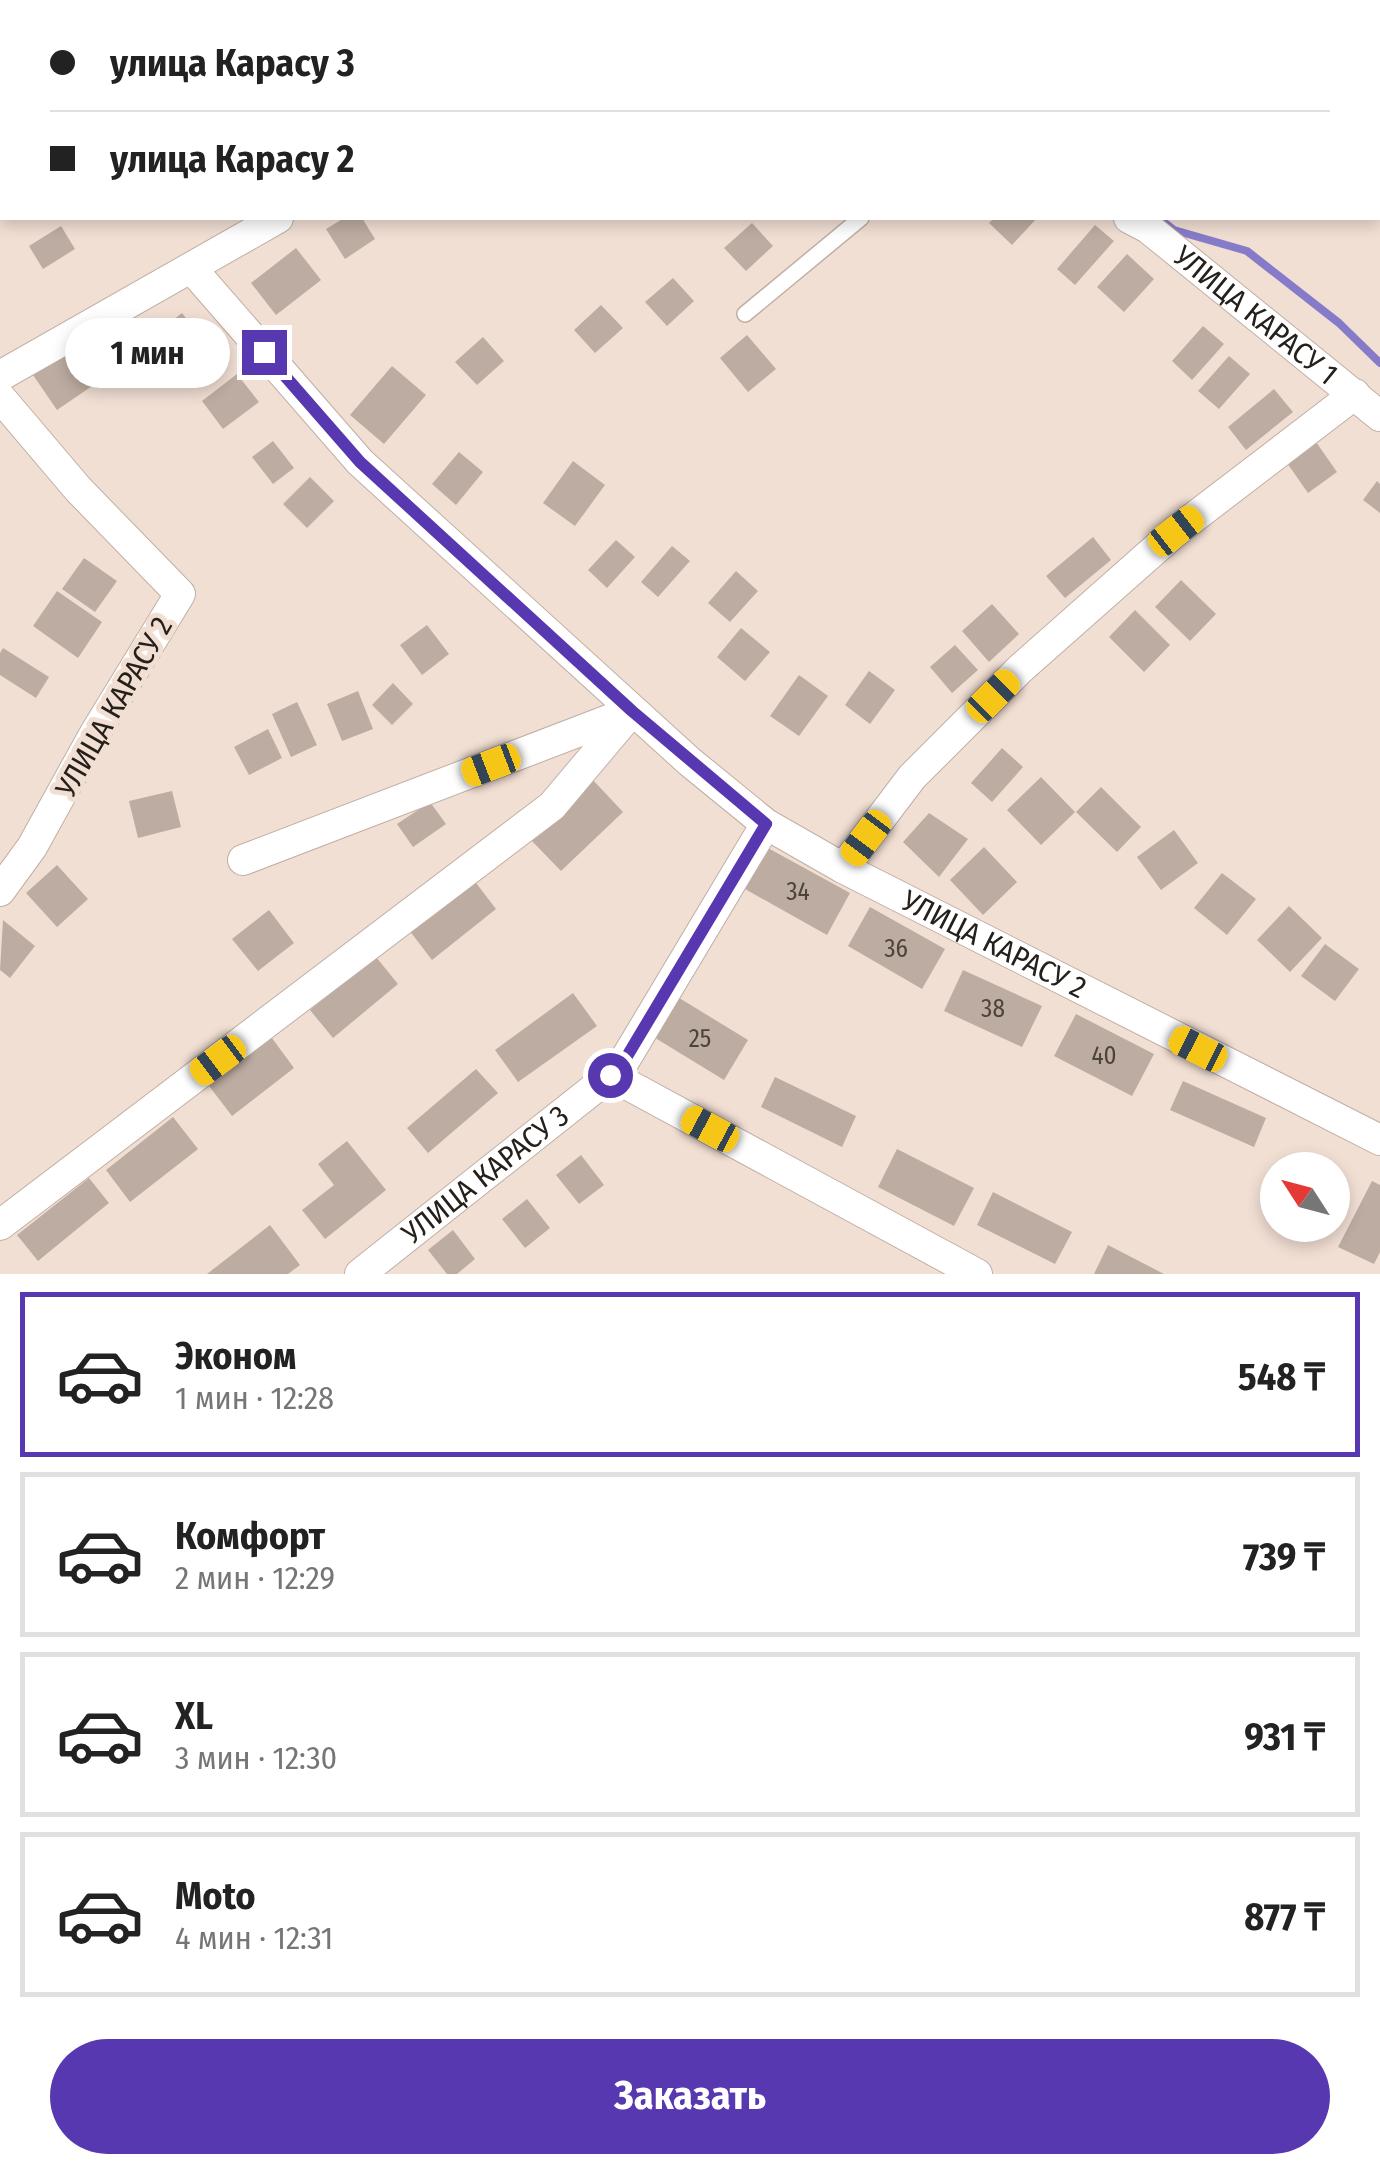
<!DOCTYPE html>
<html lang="ru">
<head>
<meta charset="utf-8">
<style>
  body { margin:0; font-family:"Fira Sans Condensed",sans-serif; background:#f2f2f2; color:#222; height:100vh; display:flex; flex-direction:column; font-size:38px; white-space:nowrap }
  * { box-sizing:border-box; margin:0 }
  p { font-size:32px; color:#767676 }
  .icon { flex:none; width:55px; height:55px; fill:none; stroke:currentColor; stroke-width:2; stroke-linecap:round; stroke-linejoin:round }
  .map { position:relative; height:1274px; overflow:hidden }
  .side { display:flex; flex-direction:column; background:#fff; flex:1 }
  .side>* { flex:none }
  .banner { position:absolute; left:0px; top:0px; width:1380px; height:220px; box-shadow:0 5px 15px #0003; display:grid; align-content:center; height:220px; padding:0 50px; background:#fff }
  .needle { width:65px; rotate:306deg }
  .controls { position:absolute; left:1260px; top:1152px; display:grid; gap:20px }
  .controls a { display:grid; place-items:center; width:90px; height:90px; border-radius:50%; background:#fff; box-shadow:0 5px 15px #0003; font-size:50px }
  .end { position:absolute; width:45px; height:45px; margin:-22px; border:12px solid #5838b0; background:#fff; box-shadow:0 0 0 5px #fff }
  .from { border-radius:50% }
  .bubble { position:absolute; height:70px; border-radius:35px; background:#fff; box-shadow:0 5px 15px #0003; font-size:32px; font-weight:700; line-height:70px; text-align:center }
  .car { position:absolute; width:30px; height:60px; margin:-30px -15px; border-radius:12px; box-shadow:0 0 8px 2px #0007; background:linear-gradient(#f5c518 24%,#345 0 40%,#f5c518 0 76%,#345 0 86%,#f5c518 0) }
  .banner b { display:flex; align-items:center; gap:35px; height:95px; font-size:38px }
  .banner b+b { border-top:2px solid #e0e0e0 }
  .banner i { width:25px; height:25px; background:#222 }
  ul { padding:18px 0 0; list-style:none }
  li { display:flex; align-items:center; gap:30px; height:165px; margin:0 20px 15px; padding:0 30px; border:5px solid #e0e0e0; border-radius:0px }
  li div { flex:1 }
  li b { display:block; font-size:38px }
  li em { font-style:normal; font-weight:700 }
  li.active { border-color:#5838b0 }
  li>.icon { width:90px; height:90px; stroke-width:1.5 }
  .button { display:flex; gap:20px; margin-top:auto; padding:20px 50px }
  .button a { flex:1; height:115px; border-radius:60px; background:#5838b0; color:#fff; font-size:40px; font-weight:700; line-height:115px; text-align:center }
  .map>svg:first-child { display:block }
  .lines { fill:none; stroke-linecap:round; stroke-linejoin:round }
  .stream { stroke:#867bc9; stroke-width:8 }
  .building { fill:#bdaca1 }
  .lane-casing { stroke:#c0afa4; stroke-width:18 }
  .street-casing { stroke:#c0afa4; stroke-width:32 }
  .lane { stroke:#fff; stroke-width:15 }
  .street { stroke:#fff; stroke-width:30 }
  .route { stroke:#5838b0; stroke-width:12 }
  .labels { text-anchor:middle; stroke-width:10; stroke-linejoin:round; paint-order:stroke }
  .number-label { font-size:25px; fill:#4c433c }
  .street-label { font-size:30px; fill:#26201b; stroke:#f2dfd4 }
</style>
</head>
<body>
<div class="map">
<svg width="1380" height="1274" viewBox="0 0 1380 1274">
  <rect width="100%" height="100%" fill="#f2dfd4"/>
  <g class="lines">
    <!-- stream -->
    <path class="stream" d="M1159,218L1174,230L1247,251L1339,323L1380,363"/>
  </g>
  <!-- building -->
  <path class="building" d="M344,218H362L375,239L345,259L326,229Z
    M994,218H1037L1012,245L989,223Z
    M752,223L773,246L746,271L724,248Z
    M1095,225L1114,241L1075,285L1057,269Z
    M61,226L75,249L43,269L29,246Z
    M296,248L321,280L276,315L251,283Z
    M1127,254L1154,279L1124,312L1097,287Z
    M673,278L694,301L667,326L645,302Z
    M601,305L623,328L595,353L574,330Z
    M182,313L207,345L180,366L155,334Z
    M1203,326L1224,344L1192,380L1172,361Z
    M747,335L776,369L748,392L720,358Z
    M483,337L504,361L477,385L455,362Z
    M75,347L98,382L57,410L33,375Z
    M1229,356L1250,374L1219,409L1198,391Z
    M392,366L426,395L384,444L350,415Z
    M237,374L259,402L223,429L202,401Z
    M1274,389L1293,412L1246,450L1228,427Z
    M273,441L294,468L273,484L252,457Z
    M1316,442L1337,472L1308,493L1287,463Z
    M459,452L483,472L456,505L432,484Z
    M573,461L605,485L575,526L543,503Z
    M310,477L334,501L307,528L283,504Z
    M1377,481L1380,484V513L1363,500Z
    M1093,537L1111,560L1065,598L1046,576Z
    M616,540L635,557L607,588L588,570Z
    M672,546L690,561L658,597L641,582Z
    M84,558L117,581L95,612L62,589Z
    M736,571L758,591L730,622L708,603Z
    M1181,580L1216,614L1190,641L1155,607Z
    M57,591L102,622L78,658L33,626Z
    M992,604L1019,634L989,662L962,631Z
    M1135,610L1170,645L1144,672L1109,637Z
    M427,625L449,654L422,675L400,645Z
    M741,628L770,652L745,681L717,657Z
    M955,645L978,670L952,693L930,667Z
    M3,648L49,677L36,698L0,675V653Z
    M869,671L895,690L870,724L845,705Z
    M799,675L828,696L799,736L770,716Z
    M393,683L413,704L392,725L372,705Z
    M358,691L373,729L342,741L327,704Z
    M297,702L317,745L291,757L272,714Z
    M268,729L282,758L249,775L234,747Z
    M1002,748L1023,767L992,802L971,783Z
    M1041,777L1075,812L1041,845L1007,810Z
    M592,779L623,812L561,871L530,839Z
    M1101,787L1141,827L1117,852L1076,812Z
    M172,791L181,827L138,838L129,801Z
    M430,802L446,824L413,847L397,824Z
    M929,813L968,839L939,877L903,842Z
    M1174,830L1198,863L1161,890L1137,857Z
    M984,847L1017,882L983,915L950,880Z
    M768,848L850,893L827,935L745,889Z
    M57,865L88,899L57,927L26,893Z
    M1222,873L1256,899L1227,935L1194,908Z
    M473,879L496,909L432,960L409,930Z
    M1289,906L1322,938L1290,972L1257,940Z
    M870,907L945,949L922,989L848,946Z
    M269,910L294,943L258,971L232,939Z
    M3,920L35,946L10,978L0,970Z
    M1325,944L1359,969L1335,1001L1301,976Z
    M376,957L398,984L333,1038L310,1010Z
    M963,970L1042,1006L1022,1047L944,1011Z
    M573,993L597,1026L518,1082L495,1050Z
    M676,996L748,1040L724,1080L652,1036Z
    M1076,1014L1154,1054L1132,1096L1054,1056Z
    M269,1034L294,1068L232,1116L206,1082Z
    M476,1069L498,1093L428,1153L407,1128Z
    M775,1077L856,1116L842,1147L761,1107Z
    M1183,1081L1266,1118L1254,1147L1170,1110Z
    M173,1117L198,1149L130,1202L106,1170Z
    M347,1141L386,1190L325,1239L302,1210L334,1185L318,1164Z
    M897,1149L974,1188L954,1226L878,1187Z
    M581,1155L604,1185L579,1204L556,1175Z
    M89,1178L109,1203L38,1261L17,1235Z
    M1372,1181L1380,1185V1252L1374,1264L1338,1247Z
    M993,1192L1072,1232L1055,1264L977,1225Z
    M527,1199L550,1228L525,1248L502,1219Z
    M270,1225L300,1265L288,1274H207Z
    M453,1230L475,1259L457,1274H447L428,1250Z
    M1108,1245L1164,1274H1094Z"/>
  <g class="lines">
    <!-- lane casing -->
    <g class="lane-casing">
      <path id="lane" d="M745,314L861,218"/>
    </g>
    <!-- street casing -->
    <g class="street-casing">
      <g id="street">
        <path d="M838,0L839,2"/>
        <path d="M667,2L671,0"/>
        <path id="s1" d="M1129,218L1148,228L1380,416"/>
        <path id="s2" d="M192,269L360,462L690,762L766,824L843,868L1380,1140"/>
        <path d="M0,376L278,218"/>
        <path d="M0,397L78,489L180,594L95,733L32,847L0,891"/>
        <path d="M843,868L912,777L1020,669L1176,531L1355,394"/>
        <path d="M610,1075L977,1274"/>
        <path d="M0,1225L552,806L632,711L243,860"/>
        <path id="s3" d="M360,1274L620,1068L766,824"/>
      </g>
    </g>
    <!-- lane -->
    <use href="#lane" class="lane"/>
    <!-- street -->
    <use href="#street" class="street"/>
  </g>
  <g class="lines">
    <!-- route -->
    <path class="route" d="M264,352L360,462L632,711L766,824L620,1068L610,1075"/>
  </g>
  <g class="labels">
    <!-- number labels -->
    <g class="number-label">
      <text x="798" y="900">34</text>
      <text x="896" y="957">36</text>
      <text x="993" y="1017">38</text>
      <text x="700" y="1047">25</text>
      <text x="1104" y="1064">40</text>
    </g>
    <!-- street labels -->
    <g class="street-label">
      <text dy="10" stroke="none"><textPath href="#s1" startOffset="160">УЛИЦА КАРАСУ 1</textPath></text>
      <text transform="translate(114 707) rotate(-60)" y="10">УЛИЦА КАРАСУ 2</text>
      <text dy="10" stroke="none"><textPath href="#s2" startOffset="1058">УЛИЦА КАРАСУ 2</textPath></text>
      <text dy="10" stroke="none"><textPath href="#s3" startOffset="160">УЛИЦА КАРАСУ 3</textPath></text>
    </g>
  </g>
</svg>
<div class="controls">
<a><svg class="needle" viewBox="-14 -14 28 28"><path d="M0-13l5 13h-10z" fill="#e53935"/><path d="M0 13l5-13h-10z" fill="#767676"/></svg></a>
</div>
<i class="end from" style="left:610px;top:1075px"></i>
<i class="end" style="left:264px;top:352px"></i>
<div class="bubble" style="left:65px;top:318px;width:165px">1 мин</div>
<i class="car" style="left:1176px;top:531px;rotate:52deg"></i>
<i class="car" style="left:993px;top:696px;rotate:45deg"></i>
<i class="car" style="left:491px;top:765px;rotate:249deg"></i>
<i class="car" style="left:866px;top:838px;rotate:217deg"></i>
<i class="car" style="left:1198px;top:1049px;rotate:297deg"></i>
<i class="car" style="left:218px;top:1060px;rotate:233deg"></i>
<i class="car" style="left:710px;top:1129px;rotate:298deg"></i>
<div class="banner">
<b><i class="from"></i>улица Карасу 3</b>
<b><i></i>улица Карасу 2</b>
</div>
</div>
<section class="side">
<ul>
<li class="active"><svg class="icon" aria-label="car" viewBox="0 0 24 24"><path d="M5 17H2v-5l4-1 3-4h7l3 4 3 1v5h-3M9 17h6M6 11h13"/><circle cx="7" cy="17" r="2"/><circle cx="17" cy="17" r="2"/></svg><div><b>Эконом</b><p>1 мин · 12:28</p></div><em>548 ₸</em></li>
<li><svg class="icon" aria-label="car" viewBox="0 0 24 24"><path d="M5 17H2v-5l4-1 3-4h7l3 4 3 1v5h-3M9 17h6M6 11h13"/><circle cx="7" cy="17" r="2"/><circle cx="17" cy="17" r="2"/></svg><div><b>Комфорт</b><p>2 мин · 12:29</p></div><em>739 ₸</em></li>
<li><svg class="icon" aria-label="car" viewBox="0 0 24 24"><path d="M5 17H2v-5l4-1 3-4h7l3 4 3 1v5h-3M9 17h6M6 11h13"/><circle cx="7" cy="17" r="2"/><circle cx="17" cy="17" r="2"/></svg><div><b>XL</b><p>3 мин · 12:30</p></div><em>931 ₸</em></li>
<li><svg class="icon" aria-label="car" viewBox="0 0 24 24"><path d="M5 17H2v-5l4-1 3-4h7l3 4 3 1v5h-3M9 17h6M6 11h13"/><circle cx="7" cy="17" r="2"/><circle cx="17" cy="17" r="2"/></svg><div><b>Moto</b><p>4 мин · 12:31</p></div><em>877 ₸</em></li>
</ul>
<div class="button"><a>Заказать</a></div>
</section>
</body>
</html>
